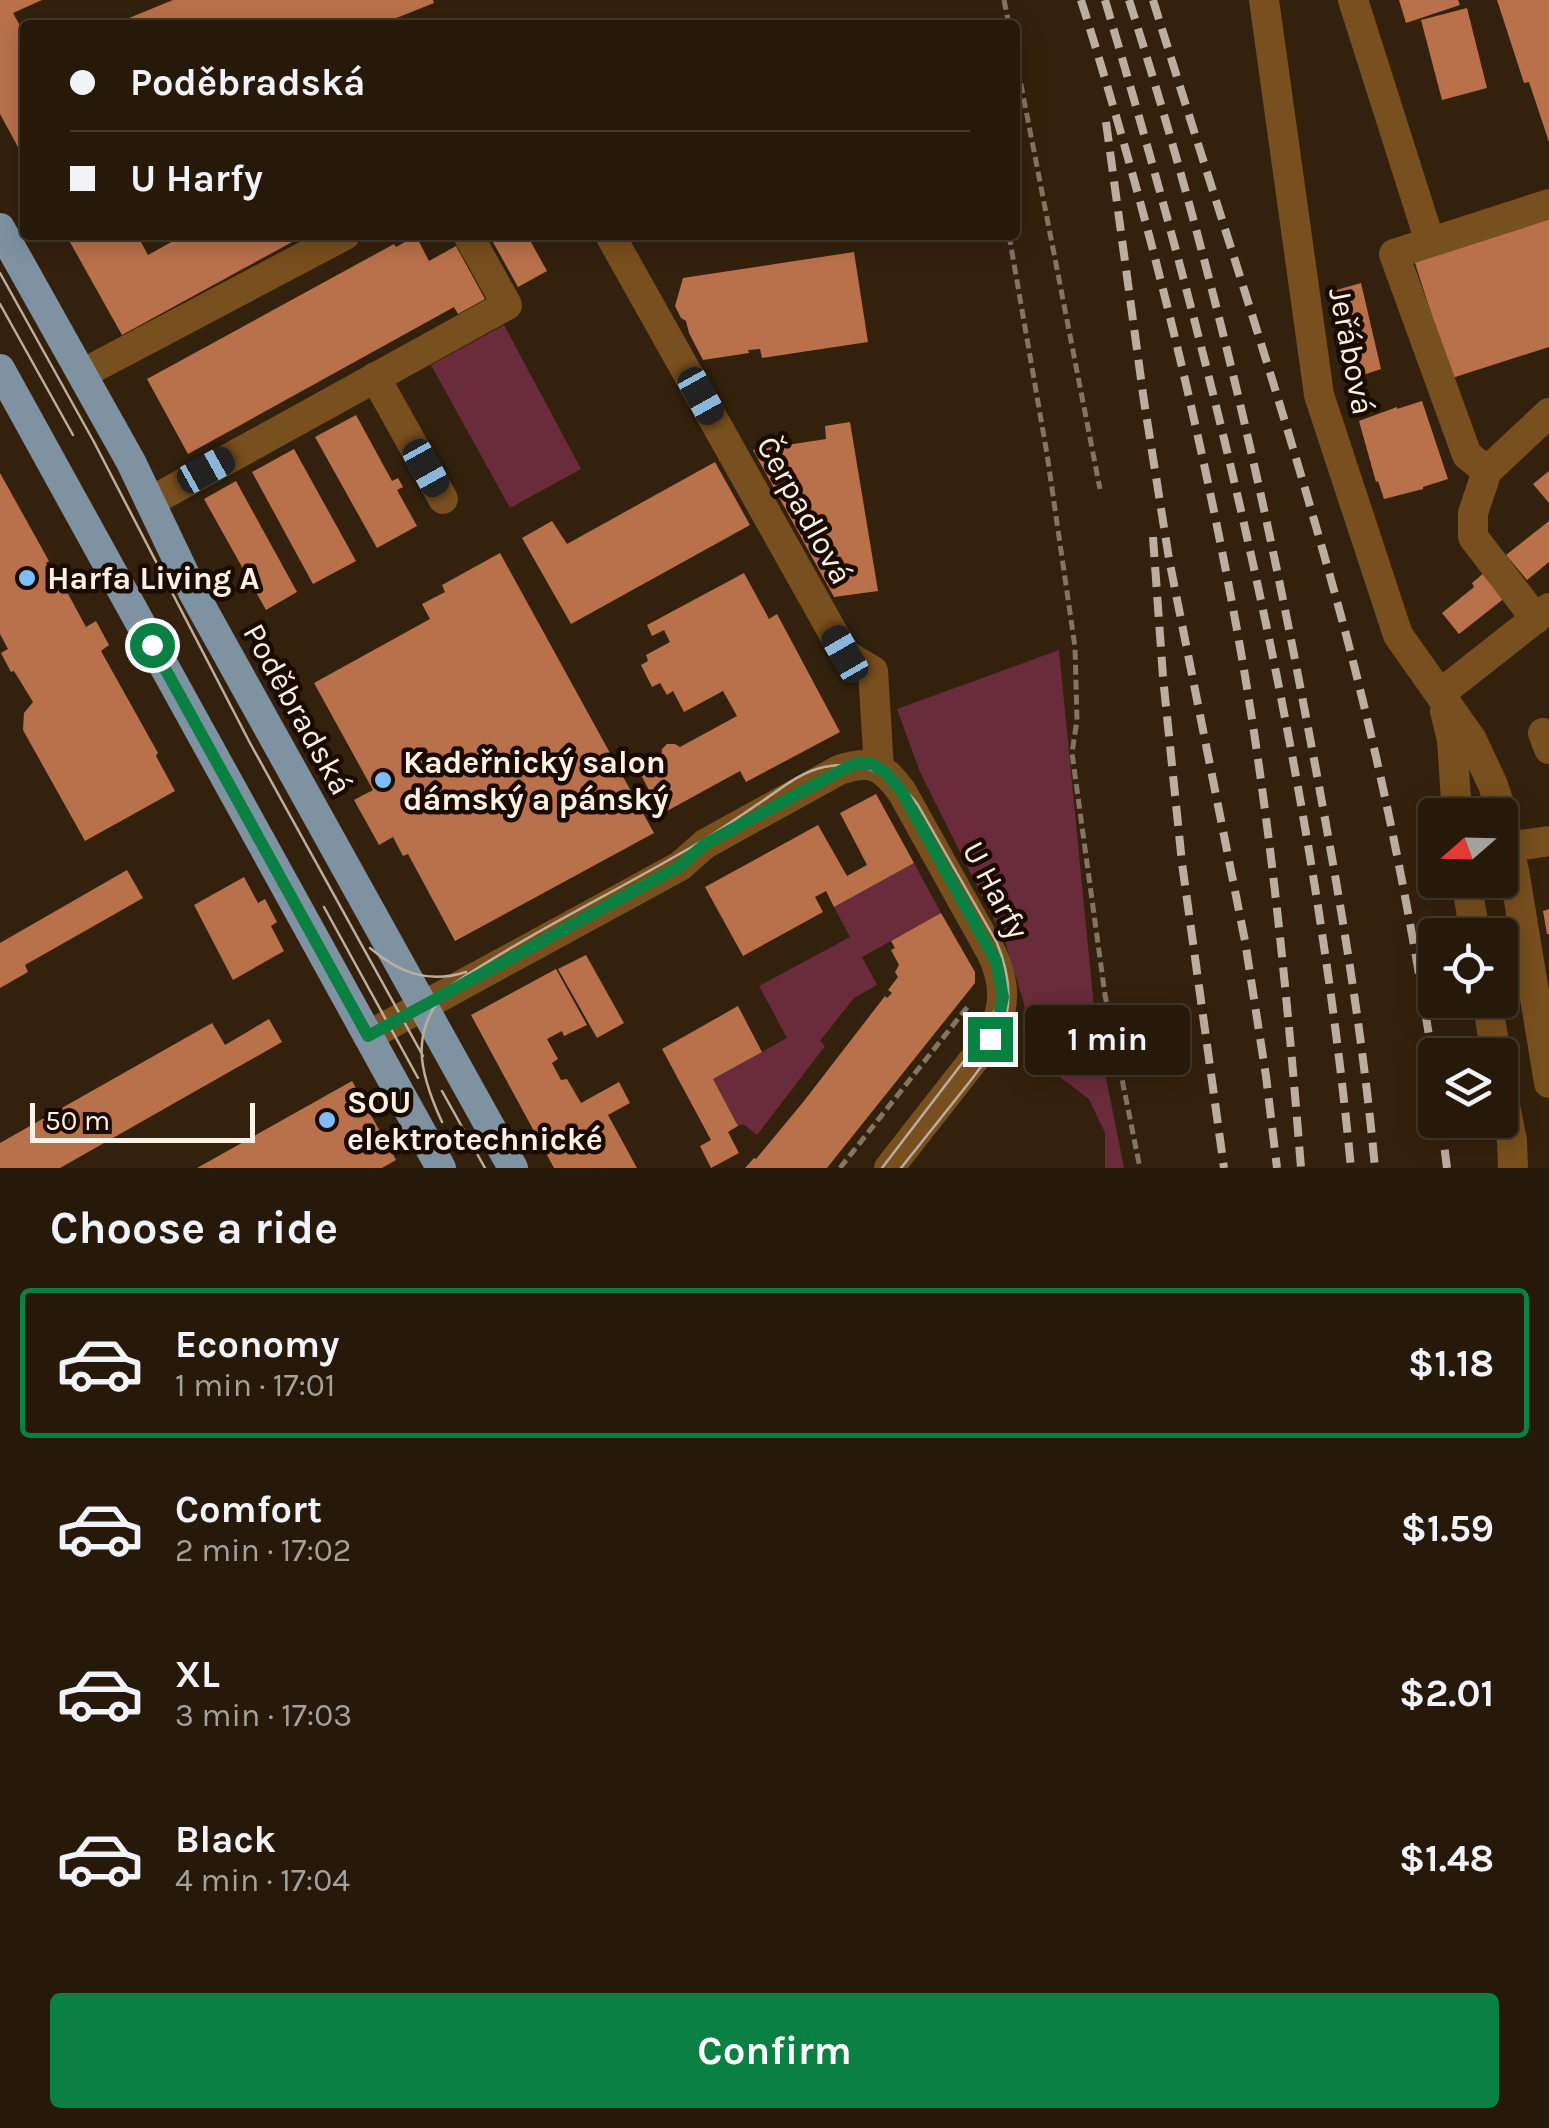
<!DOCTYPE html>
<html lang="en">
<head>
<meta charset="utf-8">
<style>
  body { margin:0; font-family:Karla,sans-serif; background:#2e2213; color:#f1f3f6; height:100vh; display:flex; flex-direction:column; font-size:38px; white-space:nowrap }
  * { box-sizing:border-box; margin:0 }
  p { font-size:32px; color:#a4a09c }
  .icon { flex:none; width:55px; height:55px; fill:none; stroke:currentColor; stroke-width:2; stroke-linecap:round; stroke-linejoin:round }
  .map { position:relative; height:1168px; overflow:hidden }
  .drawer { display:flex; flex-direction:column; background:#26190a; flex:1 }
  .drawer>* { flex:none }
  .top-card { position:absolute; left:20px; top:20px; width:1000px; height:220px; border-radius:10px; box-shadow:0 5px 25px #0003,0 0 0 2px #42382b; display:grid; align-content:center; height:220px; padding:0 50px; background:#26190a }
  .needle { width:65px; rotate:250deg }
  .tools { position:absolute; left:1418px; top:798px; display:grid; gap:20px }
  .tools a { display:grid; place-items:center; width:100px; height:100px; border-radius:10px; background:#26190a; box-shadow:0 5px 25px #0003,0 0 0 2px #42382b; font-size:50px }
  .scale { position:absolute; left:30px; bottom:25px; width:225px; box-sizing:border-box; padding-left:10px; border:5px solid #fef2e6; border-top:0; font-size:28px; line-height:35px; white-space:nowrap; color:#fef2e6; -webkit-text-stroke:8px #1a0a00; paint-order:stroke }
  .end { position:absolute; width:45px; height:45px; margin:-22px; border:12px solid #0b8043; background:#fff; box-shadow:0 0 0 5px #fff }
  .from { border-radius:50% }
  .bubble { position:absolute; height:70px; border-radius:10px; background:#26190a; box-shadow:0 5px 25px #0003,0 0 0 2px #42382b; font-size:32px; font-weight:700; line-height:70px; text-align:center }
  .car { position:absolute; width:30px; height:60px; margin:-30px -15px; border-radius:12px; box-shadow:0 0 8px 2px #0007; background:linear-gradient(#222 24%,#8ab4d8 0 40%,#222 0 76%,#8ab4d8 0 86%,#222 0) }
  .top-card b { display:flex; align-items:center; gap:35px; height:95px; font-size:38px }
  .top-card b+b { border-top:2px solid #42382b }
  .top-card i { width:25px; height:25px; background:#f1f3f6 }
  ul { padding:0; list-style:none }
  li { display:flex; align-items:center; gap:30px; height:150px; margin:0 20px 15px; padding:0 30px; border:5px solid transparent; border-radius:10px }
  li div { flex:1 }
  li b { display:block; font-size:38px }
  li em { font-style:normal; font-weight:700 }
  li.selected { border-color:#0b8043 }
  li>.icon { width:90px; height:90px; stroke-width:1.5 }
  h2 { padding:0 50px; font-size:45px; line-height:120px }
  .action { display:flex; gap:20px; margin-top:auto; padding:20px 50px }
  .action a { flex:1; height:115px; border-radius:10px; background:#0b8043; color:#fff; font-size:40px; font-weight:700; line-height:115px; text-align:center }
  .map>svg:first-child { display:block }
  .green { fill:#6a2c3a }
  .building { fill:#b9714b }
  .lines { fill:none; stroke-linecap:round; stroke-linejoin:round }
  .path { stroke:#847463; stroke-width:5; stroke-dasharray:10 5; stroke-linecap:butt }
  .minor { stroke:#784f1e; stroke-width:30 }
  .major { stroke:#7e92a1; stroke-width:30 }
  .tram { stroke:#bbad9f; stroke-width:2.5 }
  .rail { stroke:#bbad9f; stroke-width:8; stroke-dasharray:20 10; stroke-linecap:butt }
  .route { stroke:#0b8043; stroke-width:12 }
  .poi-dot { fill:#7ebdf9; stroke:#1a0a00; stroke-width:4 }
  .labels { text-anchor:middle; stroke-width:9; stroke-linejoin:round; paint-order:stroke }
  .street-label { font-size:32px; fill:#fef2e6; stroke:#1a0a00 }
  .poi-label { font-size:32px; font-weight:bold; fill:#fef2e6; stroke:#1a0a00; text-anchor:start }
</style>
</head>
<body>
<div class="map">
<svg width="1549" height="1168" viewBox="0 0 1549 1168">
  <rect width="100%" height="100%" fill="#33210d"/>
  <!-- green -->
  <path class="green" d="M504,325L581,469L510,508L431,365Z
    M1059,650L1096,1028L1124,1168H1105V1133L1089,1099L1032,1056L1024,1003L1005,942L920,772L897,709Z
    M914,863L941,913L862,957L877,985L854,998L820,1041L825,1046L757,1135L743,1124L738,1126L713,1079L787,1038L759,986L850,937L834,907Z"/>
  <!-- building -->
  <path class="building" d="M0,0H42L13,13L25,35V160L0,114Z
    M173,0H433L434,3L379,25H112Z
    M1399,0H1458L1460,5L1406,23Z
    M1497,0H1549V142L1529,82L1524,83Z
    M1467,8L1487,88L1442,100L1421,20Z
    M1549,216V347L1452,378L1414,260Z
    M66,235H137L148,255L184,235H305L122,335Z
    M489,235H527L547,271L518,287Z
    M416,236L429,261L456,246L485,299L458,314L454,307L188,454L147,379L394,244L396,247Z
    M854,252L868,342L762,358L760,349L748,350L749,353L703,360L689,333L686,321L681,318L675,306L683,278Z
    M1361,283L1381,369L1354,378L1333,291Z
    M1422,401L1448,479L1423,487V489L1384,499L1378,481L1376,482L1359,421L1397,407V409Z
    M356,415L392,481L398,478L403,487L397,490L417,526L377,548L315,437Z
    M850,422L878,591L834,597L753,450L826,439L825,426Z
    M294,449L356,561L313,584L252,472Z
    M715,462L750,525L571,624L522,538L552,521L567,544Z
    M1549,471V503L1533,484Z
    M0,473L49,561L46,563L63,594L67,592L86,627L96,621L109,645L101,651L158,753L156,756L175,791L85,841L23,730L24,713L33,702L14,671L11,672L1,653L8,649L0,634Z
    M236,481L297,592L266,610L204,499Z
    M1549,521V562L1527,580L1506,555Z
    M500,553L654,833L455,941L408,854L403,856L393,837L379,845L354,800L373,790L314,683L430,619L422,604L445,592L442,585Z
    M1485,572L1506,597L1459,634L1442,613L1474,587L1472,583Z
    M744,573L769,619L777,614L840,732L746,782L740,771L667,811L657,793L652,796L638,769L661,757L662,749L667,744H675L680,747L737,716L723,691L684,712L673,691L667,695L660,683L652,687L641,665L648,661L646,655L670,642L664,630L652,636L647,625Z
    M876,794L914,863L834,907L826,891L815,897L823,912L743,956L705,887L818,825L847,876L867,865L840,813Z
    M127,870L143,898L25,965L28,972L0,988V943Z
    M244,877L258,903L265,899L277,922L271,926L284,951L233,980L194,905Z
    M989,879L1001,903L993,907L980,884Z
    M1549,909V934H1547L1543,911Z
    M941,913L975,972V983L827,1168H745L754,1158L756,1159L804,1101L885,996L887,998L892,993L888,990L898,977L895,972L899,965L891,950L895,948L891,941Z
    M586,955L624,1023L597,1038L558,969Z
    M556,969L587,1025L564,1036L562,1031L547,1039L558,1059L552,1063L561,1080L567,1079L581,1103L619,1082L630,1103L608,1115L637,1168H554L471,1015Z
    M738,1006L762,1052L713,1079L738,1126L728,1132L739,1153L711,1168L700,1146L711,1140L662,1049Z
    M269,1019L282,1042L60,1168H0V1143L212,1023L225,1045Z
    M352,1081L396,1160L382,1168H197Z"/>
  <g class="lines">
    <!-- path -->
    <path class="path" d="M1004,0L1009,25
      M1015,54L1100,489
      M1009,235L1047,454L1075,647L1077,720L1072,753L1105,995L1140,1168
      M840,1168L969,1005"/>
    <!-- minor -->
    <path class="minor" d="M1264,0L1319,395L1398,635L1472,740L1493,785L1501,810L1515,876L1549,1083
      M1353,0L1430,242
      M610,235L845,654L873,671L879,768
      M82,374L345,235
      M375,377L443,499
      M1487,471L1467,455L1394,254L1549,204
      M150,502L507,305L468,235
      M1536,619L1473,537V513L1487,471L1549,413
      M1441,693L1549,608
      M1445,711L1452,740L1457,815
      M1543,733L1549,749
      M1509,847L1549,841
      M1466,880L1475,935
      M1487,1000L1496,1055
      M368,1036L680,866L705,844L839,770C871,759 882,765 902,792L991,952C1006,982 1006,1009 990,1039L889,1168
      M1500,1080L1512,1141L1513,1168"/>
    <!-- major -->
    <path class="major" d="M0,228L131,462L193,592L513,1168
      M0,369L441,1168"/>
    <!-- tram -->
    <path class="tram" d="M0,273L94,442L250,743L423,1056
      M0,304L73,435
      M324,907L418,1078
      M370,948C399,973 429,984 466,972
      M442,1091L485,1168
      M442,1122C418,1070 408,1028 453,984C531,932 619,890 700,842C722,829 743,814 764,800C783,787 801,772 824,767C861,759 896,775 918,805L997,943C1024,1009 1001,1043 960,1094C941,1118 921,1143 901,1168
      M882,1168L983,1036L995,1010"/>
    <!-- rail -->
    <path class="rail" d="M1081,0C1147,210 1200,424 1239,641C1270,815 1287,992 1301,1168
      M1105,0C1218,381 1313,771 1351,1168
      M1129,0C1203,233 1260,472 1305,712C1334,863 1361,1015 1375,1168
      M1153,0C1214,198 1280,394 1335,594C1379,752 1411,913 1435,1075
      M1106,122L1144,401L1169,559L1245,941L1266,1076L1277,1168
      M1153,537L1163,677L1182,863L1224,1168
      M1441,1120L1447,1168"/>
  </g>
  <g class="lines">
    <!-- route -->
    <path class="route" d="M152,645L368,1036L680,866L705,844L848,767L857,764H872L886,773L902,792L996,961L1003,997L998,1021L990,1039"/>
  </g>
  <!-- markers -->
  <g class="poi-dot">
    <circle cx="27" cy="578" r="10"/>
    <circle cx="383" cy="780" r="10"/>
    <circle cx="327" cy="1120" r="10"/>
  </g>
  <g class="labels">
    <!-- street labels -->
    <g class="street-label">
      <text transform="translate(1352 351) rotate(79)" y="11">Jeřábová</text>
      <text transform="translate(805 510) rotate(61)" y="11">Čerpadlová</text>
      <text transform="translate(298 709) rotate(61)" y="11">Poděbradská</text>
      <text transform="translate(996 890) rotate(62)" y="11">U Harfy</text>
    </g>
    <!-- poi labels -->
    <g class="poi-label">
      <text x="47" y="589">Harfa Living A</text>
      <text x="403" y="773">Kadeřnický salon<tspan x="403" dy="37">dámský a pánský</tspan></text>
      <text x="347" y="1113">SOU<tspan x="347" dy="37">elektrotechnické</tspan></text>
    </g>
  </g>
</svg>
<div class="tools">
<a><svg class="needle" viewBox="-14 -14 28 28"><path d="M0-13l5 13h-10z" fill="#e53935"/><path d="M0 13l5-13h-10z" fill="#a4a09c"/></svg></a>
<a><svg class="icon" aria-label="locate" viewBox="0 0 24 24"><circle cx="12" cy="12" r="6"/><path d="M12 2v4M12 18v4M2 12h4M18 12h4"/></svg></a>
<a><svg class="icon" aria-label="layers" viewBox="0 0 24 24"><path d="M12 4l9 5-9 5-9-5zM3 14l9 5 9-5"/></svg></a>
</div>
<div class="scale">50 m</div>
<i class="end from" style="left:152px;top:645px"></i>
<i class="end" style="left:990px;top:1039px"></i>
<div class="bubble" style="left:1025px;top:1005px;width:165px">1 min</div>
<i class="car" style="left:701px;top:396px;rotate:151deg"></i>
<i class="car" style="left:426px;top:468px;rotate:151deg"></i>
<i class="car" style="left:206px;top:470px;rotate:61deg"></i>
<i class="car" style="left:845px;top:654px;rotate:330deg"></i>
<div class="top-card">
<b><i class="from"></i>Poděbradská</b>
<b><i></i>U Harfy</b>
</div>
</div>
<section class="drawer">
<h2>Choose a ride</h2>
<ul>
<li class="selected"><svg class="icon" aria-label="car" viewBox="0 0 24 24"><path d="M5 17H2v-5l4-1 3-4h7l3 4 3 1v5h-3M9 17h6M6 11h13"/><circle cx="7" cy="17" r="2"/><circle cx="17" cy="17" r="2"/></svg><div><b>Economy</b><p>1 min · 17:01</p></div><em>$1.18</em></li>
<li><svg class="icon" aria-label="car" viewBox="0 0 24 24"><path d="M5 17H2v-5l4-1 3-4h7l3 4 3 1v5h-3M9 17h6M6 11h13"/><circle cx="7" cy="17" r="2"/><circle cx="17" cy="17" r="2"/></svg><div><b>Comfort</b><p>2 min · 17:02</p></div><em>$1.59</em></li>
<li><svg class="icon" aria-label="car" viewBox="0 0 24 24"><path d="M5 17H2v-5l4-1 3-4h7l3 4 3 1v5h-3M9 17h6M6 11h13"/><circle cx="7" cy="17" r="2"/><circle cx="17" cy="17" r="2"/></svg><div><b>XL</b><p>3 min · 17:03</p></div><em>$2.01</em></li>
<li><svg class="icon" aria-label="car" viewBox="0 0 24 24"><path d="M5 17H2v-5l4-1 3-4h7l3 4 3 1v5h-3M9 17h6M6 11h13"/><circle cx="7" cy="17" r="2"/><circle cx="17" cy="17" r="2"/></svg><div><b>Black</b><p>4 min · 17:04</p></div><em>$1.48</em></li>
</ul>
<div class="action"><a>Confirm</a></div>
</section>
</body>
</html>
